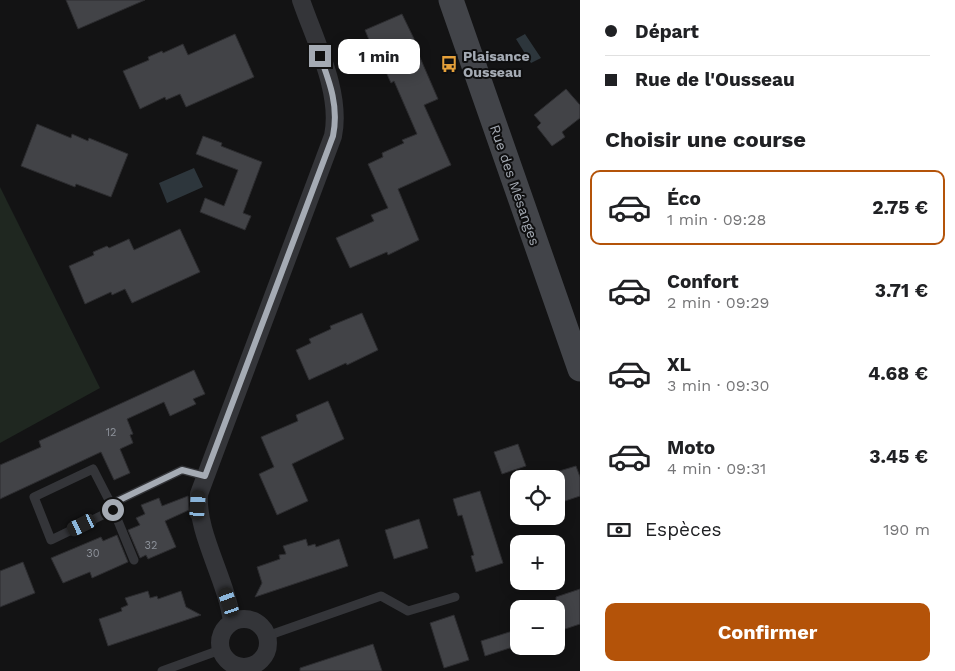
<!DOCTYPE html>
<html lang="fr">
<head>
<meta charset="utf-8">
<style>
  body { margin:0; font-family:"Work Sans",sans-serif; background:#f6f6f6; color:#202124; height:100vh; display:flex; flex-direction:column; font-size:19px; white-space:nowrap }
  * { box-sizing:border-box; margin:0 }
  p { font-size:16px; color:#757577 }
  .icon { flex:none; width:28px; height:28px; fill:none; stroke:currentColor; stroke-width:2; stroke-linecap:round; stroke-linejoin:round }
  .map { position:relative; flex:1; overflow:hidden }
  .details { display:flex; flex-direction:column; background:#fff; width:375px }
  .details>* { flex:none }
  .guide { display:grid; align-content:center; height:110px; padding:0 25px; background:#fff }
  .tools { position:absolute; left:510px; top:470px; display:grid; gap:10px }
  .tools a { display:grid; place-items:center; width:55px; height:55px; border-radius:10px; background:#fff; box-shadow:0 2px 12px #0003; font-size:25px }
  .end { position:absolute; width:22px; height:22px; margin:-11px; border:6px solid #a5abb4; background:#111; box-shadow:0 0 0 2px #111 }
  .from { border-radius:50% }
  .bubble { position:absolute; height:35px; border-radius:10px; background:#fff; box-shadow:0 2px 12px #0003; font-size:16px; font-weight:700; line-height:35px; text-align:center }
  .car { position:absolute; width:15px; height:30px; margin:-15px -8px; border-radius:6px; box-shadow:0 0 4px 1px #0007; background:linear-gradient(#222 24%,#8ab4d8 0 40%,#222 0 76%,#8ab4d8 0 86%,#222 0) }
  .guide b { display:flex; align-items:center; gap:18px; height:48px; font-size:19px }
  .guide b+b { border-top:1px solid #e0e0e0 }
  .guide i { width:12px; height:12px; background:#202124 }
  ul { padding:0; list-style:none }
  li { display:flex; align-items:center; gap:15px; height:75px; margin:0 10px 8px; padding:0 15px; border:2px solid transparent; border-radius:10px }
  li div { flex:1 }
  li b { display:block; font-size:19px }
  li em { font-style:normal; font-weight:700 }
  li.selected { border-color:#b45309 }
  li>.icon { width:45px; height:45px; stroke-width:1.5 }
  h2 { padding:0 25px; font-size:22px; line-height:60px }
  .pay { display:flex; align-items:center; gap:12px; height:55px; padding:0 25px; font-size:19px }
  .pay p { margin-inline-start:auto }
  .primary-button { display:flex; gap:10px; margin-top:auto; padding:10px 25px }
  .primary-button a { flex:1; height:58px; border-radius:10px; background:#b45309; color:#fff; font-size:20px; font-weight:700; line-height:58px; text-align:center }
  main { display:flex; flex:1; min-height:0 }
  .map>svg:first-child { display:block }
  .green { fill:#1f2720 }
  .water { fill:#2d363c }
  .building { fill:#424347; stroke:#2d2d30 }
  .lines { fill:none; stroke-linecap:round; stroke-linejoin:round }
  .lane { stroke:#343539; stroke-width:9 }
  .street { stroke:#343539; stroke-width:18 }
  .secondary { stroke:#424449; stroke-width:25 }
  .route { stroke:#a5abb4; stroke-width:6 }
  .labels { text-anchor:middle; stroke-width:4; stroke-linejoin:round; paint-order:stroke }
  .number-label { font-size:11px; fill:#8c9199 }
  .poi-label { font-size:14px; font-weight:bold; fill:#a5abb4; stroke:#0e0e0f; text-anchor:start }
  .street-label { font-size:14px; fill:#a5abb4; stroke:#0e0e0f }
</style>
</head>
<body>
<main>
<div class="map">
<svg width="580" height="671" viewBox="0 0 580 671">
  <rect width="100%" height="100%" fill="#131314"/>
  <!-- green -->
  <path class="green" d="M0,187L100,388L0,443Z"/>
  <!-- water -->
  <path class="water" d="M525,34L541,58L531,63L516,39Z
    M194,168L203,187L167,203L159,183Z"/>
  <!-- building -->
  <path class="building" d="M66,0H145L78,29Z
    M402,14L417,45L415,46L438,99L424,105L451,165L398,189L419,240L388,255L387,252L350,268L336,238L374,221L371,215L388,208L368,164L383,157L382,153L404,143L402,140L417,134L394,81L391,83L381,61L378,62L365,30Z
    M235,34L254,77L186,107L180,94L166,100L165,97L140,109L123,71L149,60L148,57L162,51L163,53L183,44L188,55Z
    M566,89L580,105V118L562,132L565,137L552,146L537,127L541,123L534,115Z
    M37,124L71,138L72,134L88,141L89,138L128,154L111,197L76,184L75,187L21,166Z
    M203,136L222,143L221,146L262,162L243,213L251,216L245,230L200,212L205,198L224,206L238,170L196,154Z
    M180,229L200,272L132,303L125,289L112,295L111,292L85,304L69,266L94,255L93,252L107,246L109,248L129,239L134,250Z
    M362,313L378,350L347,365L346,363L309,380L296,350L311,343L309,339L331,329L330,326Z
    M194,370L205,394L193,399L196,404L170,416L164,402L127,419L133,434L130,435L133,443L120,449L130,473L114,480L101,452L0,499V465L41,447L39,441Z
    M328,401L344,439L292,464L308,501L277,515L259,474L274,467L261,437L298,421L296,415Z
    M518,444L526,466L502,474L494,452Z
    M576,466L580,477V496L556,504V472Z
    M480,491L503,563L476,572L471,556L474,555L462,515L458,516L453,499Z
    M188,496L189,510L165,521L176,547L148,559L146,555L140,558L128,530L140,525L136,518L145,514L141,505L159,498L162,506Z
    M419,519L428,548L394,559L385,530Z
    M117,535L128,562L92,578L90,572L63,583L51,558L101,537L103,541Z
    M306,539L308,546L315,544L316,547L339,539L348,566L255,597L262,583L257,567L280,559L279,555L286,554L283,546Z
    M23,562L35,593L0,607V571Z
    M580,589V624L556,632V597Z
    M148,591L150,598L157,596L158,599L181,591L186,607L201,615L108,646L99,619L122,611L121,608L128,605L125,598Z
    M454,615L469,660L444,668L430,623Z
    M519,629V645L485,656L481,641Z
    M373,644L382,671H300V668Z"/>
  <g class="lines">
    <!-- lane -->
    <path class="lane" d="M111,504L182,470L205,476
      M113,510L51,540L34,497L93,469L111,504L134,560
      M267,636L381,596L408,611L455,597
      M162,671L220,650"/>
    <!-- street -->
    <path class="street" d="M220 643a24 24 0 1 1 48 0a24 24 0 1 1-48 0Z
      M232,622C227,580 196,533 199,494L333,136C342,93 315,41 301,0"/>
    <!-- secondary -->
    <path class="secondary" d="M451,0L580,369"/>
  </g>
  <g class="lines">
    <!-- route -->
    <path class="route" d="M113,510L111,504L182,470L205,476L333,136C339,107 330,83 320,56"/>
  </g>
  <!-- icons -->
  <defs>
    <g id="bus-bare" transform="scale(1.35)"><path d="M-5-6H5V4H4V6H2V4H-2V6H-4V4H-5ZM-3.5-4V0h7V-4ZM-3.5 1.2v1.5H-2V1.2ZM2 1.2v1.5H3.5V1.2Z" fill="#e5a03a" stroke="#0e0e0f" stroke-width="2.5" paint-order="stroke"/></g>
  </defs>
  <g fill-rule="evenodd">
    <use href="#bus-bare" x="449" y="64"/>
  </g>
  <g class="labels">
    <!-- number labels -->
    <g class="number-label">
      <text x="111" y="436">12</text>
      <text x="151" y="549">32</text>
      <text x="93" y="557">30</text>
    </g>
    <!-- poi labels -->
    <g class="poi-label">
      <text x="463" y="61">Plaisance<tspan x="463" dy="16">Ousseau</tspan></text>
    </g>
    <!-- street labels -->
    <g class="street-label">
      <text transform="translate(515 185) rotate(71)" y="5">Rue des Mésanges</text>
    </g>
  </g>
</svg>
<div class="tools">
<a><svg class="icon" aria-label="locate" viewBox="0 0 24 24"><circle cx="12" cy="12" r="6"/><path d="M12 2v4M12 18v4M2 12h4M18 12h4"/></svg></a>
<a>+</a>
<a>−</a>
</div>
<i class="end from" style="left:113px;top:510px"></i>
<i class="end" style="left:320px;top:56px"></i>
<div class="bubble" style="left:338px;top:39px;width:82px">1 min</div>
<i class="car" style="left:198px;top:505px;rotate:4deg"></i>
<i class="car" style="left:82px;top:525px;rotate:244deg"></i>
<i class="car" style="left:229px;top:602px;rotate:341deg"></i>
</div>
<section class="details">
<div class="guide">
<b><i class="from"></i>Départ</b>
<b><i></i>Rue de l'Ousseau</b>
</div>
<h2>Choisir une course</h2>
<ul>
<li class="selected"><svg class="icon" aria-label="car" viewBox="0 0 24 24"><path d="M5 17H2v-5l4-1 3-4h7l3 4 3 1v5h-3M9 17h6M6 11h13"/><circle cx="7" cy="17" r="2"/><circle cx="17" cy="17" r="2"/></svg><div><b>Éco</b><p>1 min · 09:28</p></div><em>2.75 €</em></li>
<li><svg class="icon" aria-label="car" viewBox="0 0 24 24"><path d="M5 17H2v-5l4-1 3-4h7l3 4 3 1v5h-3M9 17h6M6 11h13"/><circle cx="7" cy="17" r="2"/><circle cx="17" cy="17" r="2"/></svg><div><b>Confort</b><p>2 min · 09:29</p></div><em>3.71 €</em></li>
<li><svg class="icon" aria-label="car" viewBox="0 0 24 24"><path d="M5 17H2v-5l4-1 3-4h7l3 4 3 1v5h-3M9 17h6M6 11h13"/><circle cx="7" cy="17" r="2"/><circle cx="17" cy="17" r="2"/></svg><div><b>XL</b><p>3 min · 09:30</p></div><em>4.68 €</em></li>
<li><svg class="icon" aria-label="car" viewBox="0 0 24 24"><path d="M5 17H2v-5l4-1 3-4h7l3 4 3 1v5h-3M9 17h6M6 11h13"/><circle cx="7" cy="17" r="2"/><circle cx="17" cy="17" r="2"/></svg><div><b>Moto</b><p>4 min · 09:31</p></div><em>3.45 €</em></li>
</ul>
<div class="pay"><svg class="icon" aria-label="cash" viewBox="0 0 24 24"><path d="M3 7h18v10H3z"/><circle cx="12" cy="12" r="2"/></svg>Espèces<p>190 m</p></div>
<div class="primary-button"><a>Confirmer</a></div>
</section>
</main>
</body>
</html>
